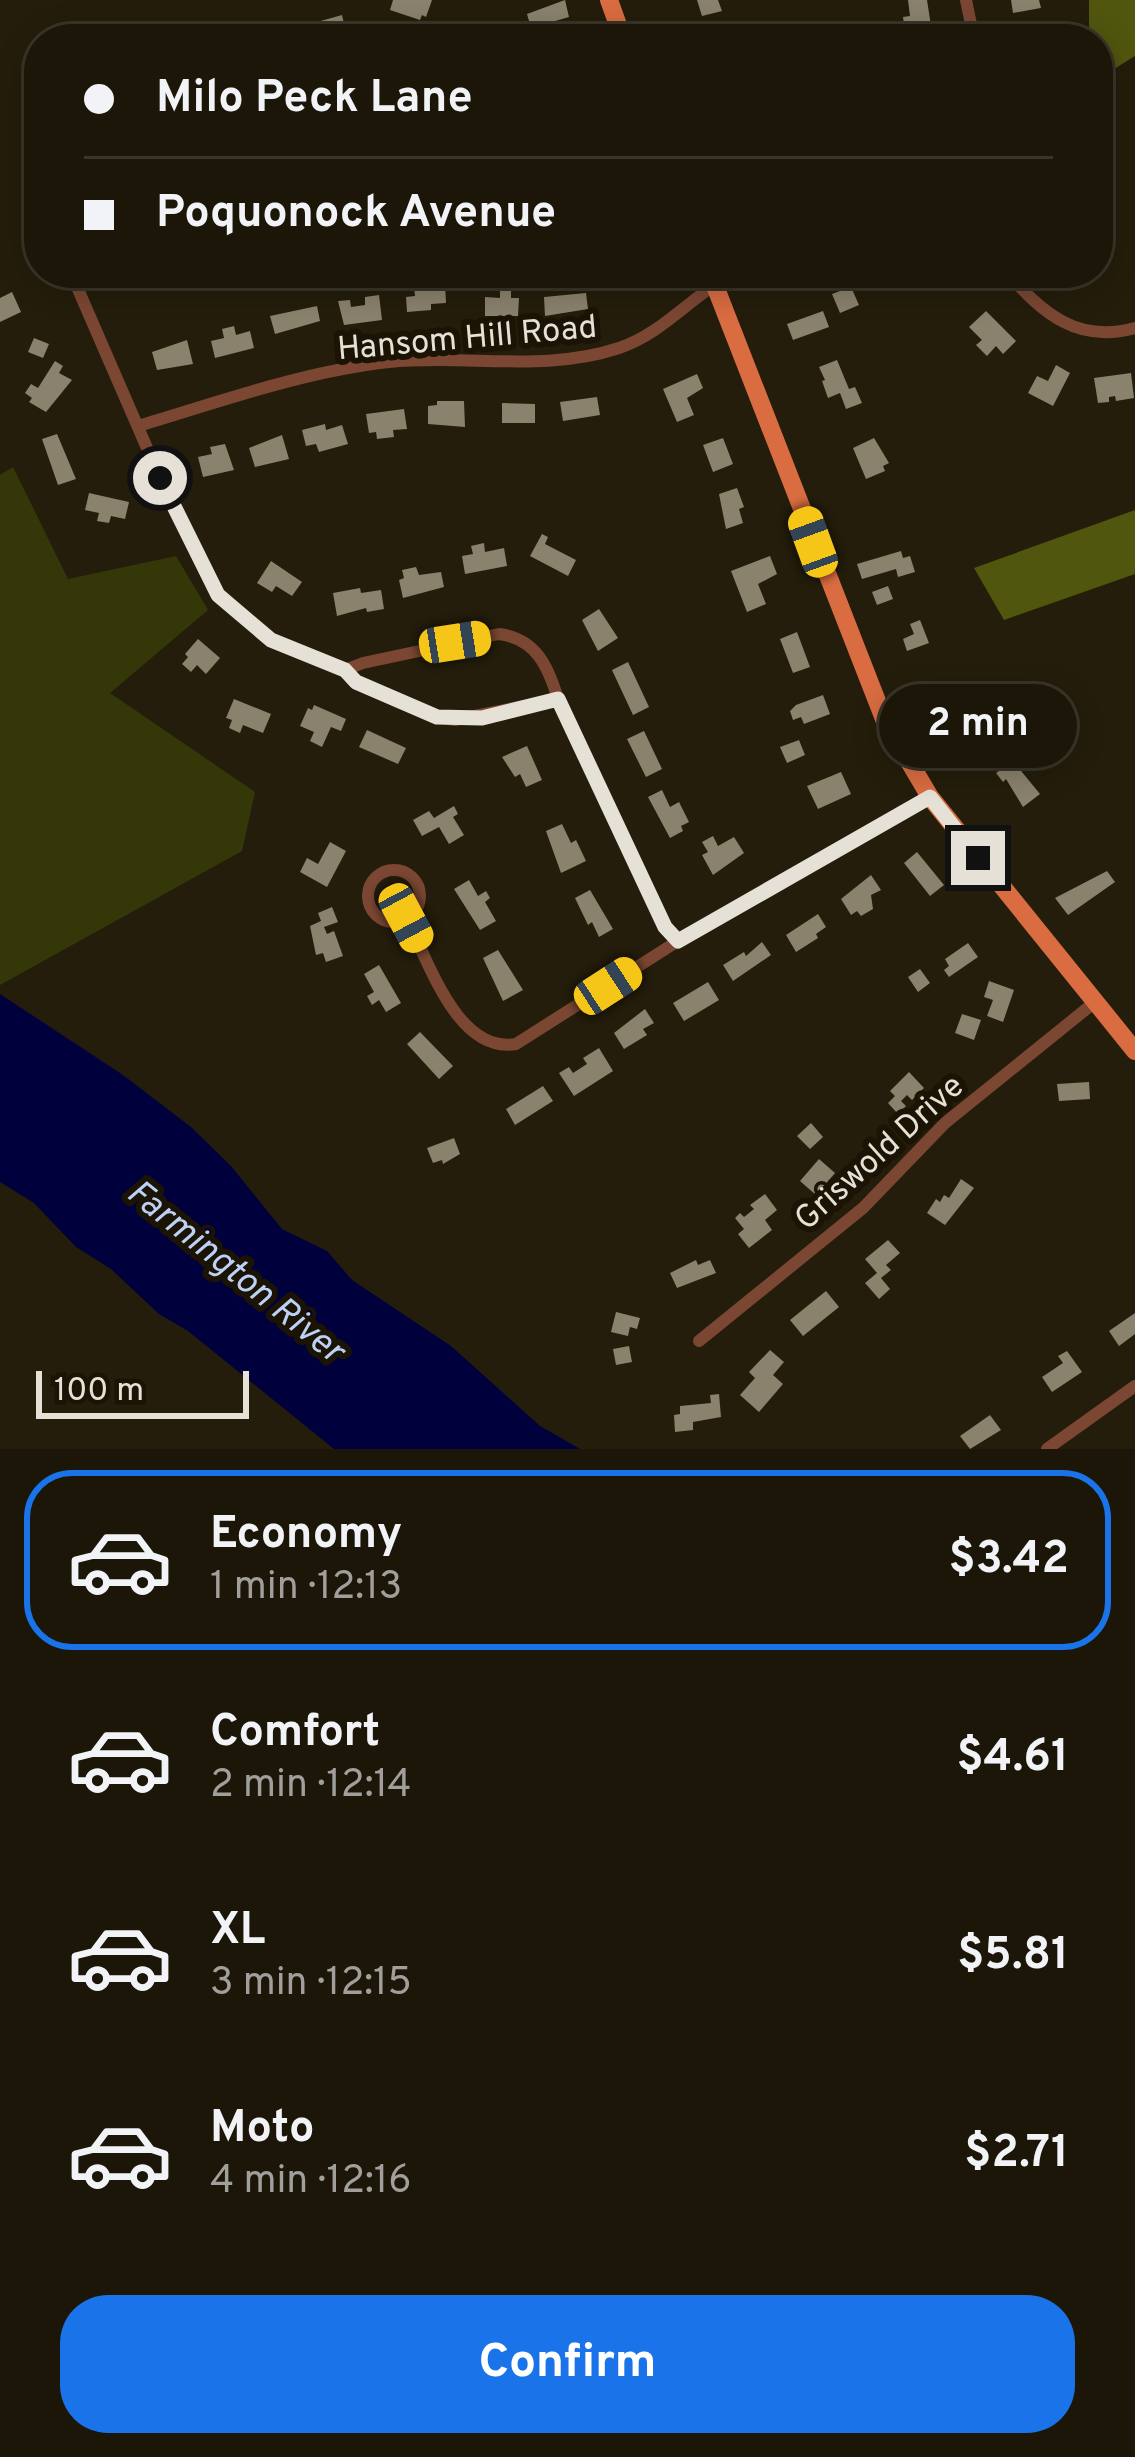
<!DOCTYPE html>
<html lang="en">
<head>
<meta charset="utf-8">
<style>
  body { margin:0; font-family:Overpass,sans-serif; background:#282316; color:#f1f3f6; height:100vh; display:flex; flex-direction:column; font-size:45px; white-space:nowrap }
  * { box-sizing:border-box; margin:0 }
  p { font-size:39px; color:#a09f9c }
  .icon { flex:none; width:66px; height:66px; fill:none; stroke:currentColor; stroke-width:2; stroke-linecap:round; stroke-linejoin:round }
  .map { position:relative; height:1449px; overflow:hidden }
  .sheet { display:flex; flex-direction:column; background:#1b1608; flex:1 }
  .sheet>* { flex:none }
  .guide { position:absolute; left:24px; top:24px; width:1089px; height:264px; border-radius:48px; box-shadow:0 6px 30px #0003,0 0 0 3px #393529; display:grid; align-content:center; height:264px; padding:0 60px; background:#1b1608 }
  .scale { position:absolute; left:36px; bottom:30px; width:213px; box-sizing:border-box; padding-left:12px; border:6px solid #e6e1d6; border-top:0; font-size:33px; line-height:42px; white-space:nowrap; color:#e6e1d6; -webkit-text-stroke:9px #1b1404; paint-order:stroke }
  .end { position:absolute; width:54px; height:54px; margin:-27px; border:15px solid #e6e1d6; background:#111; box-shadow:0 0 0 6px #111 }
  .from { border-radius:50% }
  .bubble { position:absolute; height:84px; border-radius:42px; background:#1b1608; box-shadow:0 6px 30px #0003,0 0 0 3px #393529; font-size:39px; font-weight:700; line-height:84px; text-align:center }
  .car { position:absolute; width:36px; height:72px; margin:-36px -18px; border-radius:15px; box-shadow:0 0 9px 3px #0007; background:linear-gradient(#f5c518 24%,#345 0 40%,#f5c518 0 76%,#345 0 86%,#f5c518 0) }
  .guide b { display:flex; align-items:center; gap:42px; height:114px; font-size:45px }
  .guide b+b { border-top:3px solid #393529 }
  .guide i { width:30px; height:30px; background:#f1f3f6 }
  ul { padding:21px 0 0; list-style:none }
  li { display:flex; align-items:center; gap:36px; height:180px; margin:0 24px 18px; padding:0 36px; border:6px solid transparent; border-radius:48px }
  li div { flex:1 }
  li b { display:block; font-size:45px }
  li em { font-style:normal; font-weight:700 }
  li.on { border-color:#1a73e8 }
  li>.icon { width:108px; height:108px; stroke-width:1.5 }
  .cta { display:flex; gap:24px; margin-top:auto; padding:24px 60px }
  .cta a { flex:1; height:138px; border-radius:48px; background:#1a73e8; color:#fff; font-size:48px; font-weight:700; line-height:138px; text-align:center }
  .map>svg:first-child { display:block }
  .green { fill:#343809 }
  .forest { fill:#50560e }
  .water { fill:#00003c }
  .building { fill:#8a826d }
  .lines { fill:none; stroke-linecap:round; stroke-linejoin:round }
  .street { stroke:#7b4733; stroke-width:12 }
  .primary { stroke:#d96c41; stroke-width:18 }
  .route { stroke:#e6e1d6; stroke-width:15 }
  .labels { text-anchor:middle; stroke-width:12; stroke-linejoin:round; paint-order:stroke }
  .street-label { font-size:33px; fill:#e6e1d6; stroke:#1b1404 }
  .water-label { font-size:36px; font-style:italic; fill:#bdd1f7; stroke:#1b1404 }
</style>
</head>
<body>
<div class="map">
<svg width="1135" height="1449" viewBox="0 0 1135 1449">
  <rect width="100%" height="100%" fill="#241d0b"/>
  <!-- green -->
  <path class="green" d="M13,467L68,579L176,556L208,610L110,693L255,792L242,851L0,985V475Z"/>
  <!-- forest -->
  <path class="forest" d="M1089,0H1135V56L1098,79V39H1089Z
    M1135,510V574L1004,620L974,568Z"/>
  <!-- water -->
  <path class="water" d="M0,994L123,1075L191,1127L231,1166L282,1229L327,1251L352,1280L451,1346L540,1426L580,1449H334L188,1331L159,1314L111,1269L76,1247L34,1203L0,1182Z"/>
  <!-- building -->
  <path class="building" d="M393,0H432L426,17L422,15L420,20L390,10Z
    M565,0L569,17L531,28L527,14Z
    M697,0H718L722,11L702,16Z
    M908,0H927L931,26L905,31L903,17L910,16Z
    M1011,0H1039L1041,8L1013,13Z
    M342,15L346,32L314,39L310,24Z
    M445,283L446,303L431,304V310L407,312L406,297L415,296L414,285Z
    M851,287L859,305L840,313L832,294Z
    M500,291H511V298H519L518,316H485V297L500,298Z
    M12,292L21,312L0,322V298Z
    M586,293L588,309L545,316L544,297Z
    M379,295L382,320L344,325L338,301L350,300L351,307L365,305V297Z
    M317,306L320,321L275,334L270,316Z
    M823,311L829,327L793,340L787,324Z
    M986,311L1016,341L1003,354L996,346L987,356L976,345L982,340L969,327Z
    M234,326L236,335L250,331L254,348L215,358L211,341L224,338L222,329Z
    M34,338L49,344L43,358L28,352Z
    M187,340L193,364L157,370L152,352Z
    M837,360L849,389L855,387L862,403L846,409L840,393L828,398L822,381L825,380L819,367Z
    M55,361L63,366L59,373L72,380L46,412L29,402L32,398L25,393L31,384L38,388Z
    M1056,365L1070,373L1053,406L1028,393L1037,376L1048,381Z
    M1131,373L1134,398L1116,401L1115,396L1109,397V402L1098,403L1094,378Z
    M697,374L703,388L687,398L694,415L677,422L663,389Z
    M597,397L600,415L563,421L560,402Z
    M437,401H464L465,427L428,424V406L437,405Z
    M502,403L535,404V423H502Z
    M404,409L407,429L393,430L394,437L377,439L376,432L369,433L366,414Z
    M325,424L326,430L342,425L348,444L319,452L316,444L306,446L302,430Z
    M57,434L76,479L58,485L42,439Z
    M282,435L289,459L255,467L249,448Z
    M723,438L733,464L713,472L703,445Z
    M874,438L889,463L883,466L885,471L866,479L853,448Z
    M225,444L234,470L203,477L198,457L212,454L210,447Z
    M737,488L744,507L739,509L743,523L726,529L719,494Z
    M89,493L129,502L125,519L111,516L109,523L97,521L99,513L85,510Z
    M542,534L548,537L545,544L576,560L568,576L530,556Z
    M484,543L485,552L504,548L507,566L465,574L462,556L473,554L471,546Z
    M901,551L903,558L910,556L915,572L898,577L896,569L862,579L857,564Z
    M770,556L777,574L758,584L766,604L747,612L731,571Z
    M271,561L302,582L292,596L276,586L272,592L257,583Z
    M416,567L419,575L441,572L444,587L403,598L399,580L404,578L402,570Z
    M888,586L893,599L877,605L872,592Z
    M360,588L361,593L381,590L384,609L367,612L366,608L337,616L333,593Z
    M599,609L618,638L598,651L582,620Z
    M920,620L929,643L907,651L903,639L914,634L910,624Z
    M797,632L810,667L793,673L780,639Z
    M198,639L220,658L206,674L197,665L191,672L182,664L188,657L185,654Z
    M628,662L649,707L633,715L612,670Z
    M823,695L830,714L804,724L801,717L793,720L790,711L796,705Z
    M234,699L271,714L263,733L243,725L240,733L229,728L232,720L226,718Z
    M314,705L346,719L341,731L331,727L322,747L310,741L314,732L300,726L308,708L312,710Z
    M958,707L964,718L925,741L919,731Z
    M996,707L1008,728L992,737L980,716Z
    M367,730L406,748L398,764L359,747Z
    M644,731L662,769L646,777L627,739Z
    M799,740L805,755L787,763L780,747Z
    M527,746L542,780L526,787L520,774L515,777L502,757Z
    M1020,752L1026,759L1017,766L1040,794L1023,807L1006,779L1003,782L996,773L999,771L996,766Z
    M841,772L851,794L818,809L807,786Z
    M662,790L670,807L679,802L689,822L681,826L683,831L670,838L648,797Z
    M454,806L458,814L453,817L464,835L449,844L439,827L422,836L413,820L429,811L434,818Z
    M562,824L571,843L576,840L586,861L561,873L546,831Z
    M713,836L718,846L734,837L744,853L713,875L702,855L708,852L702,842Z
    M330,842L346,851L327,887L300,872L307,858L318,864Z
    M917,852L944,885L930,896L904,863Z
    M1107,871L1115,882L1068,915L1055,898Z
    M871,875L881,890L871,895L873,909L861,916L857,911L851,915L841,899Z
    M469,880L478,896L486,891L490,898L485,902L496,921L480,930L454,889Z
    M590,890L613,929L599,937L592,922L588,925L575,898Z
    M332,907L338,922L324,927L327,934L334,931L343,956L326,962L323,953L316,955L310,926L321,921L318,913Z
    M818,914L826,927L816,934L818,938L796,952L786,935Z
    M762,942L771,955L733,981L723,965L744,952L746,956Z
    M968,943L978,957L949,977L944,970L949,966L945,959Z
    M498,950L523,990L503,1001L483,958Z
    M379,965L401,1003L386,1012L379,1000L372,1005L367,996L374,992L364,974Z
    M920,969L930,983L918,992L908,977Z
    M989,981L1014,990L1003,1022L987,1016L993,1000L984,997Z
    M708,982L719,1000L684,1021L673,1003Z
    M645,1009L654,1023L643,1029L647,1035L624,1049L614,1033Z
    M962,1014L981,1020L974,1040L955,1033Z
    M420,1032L453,1066L439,1079L407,1044Z
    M599,1048L613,1071L574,1096L559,1073L569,1067L573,1073L587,1064L583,1058Z
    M909,1072L924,1088L912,1100L907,1095L901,1101L906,1106L898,1114L888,1103L895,1096L890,1091Z
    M1089,1082L1090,1099L1059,1101L1057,1084Z
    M543,1086L553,1101L515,1125L506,1109Z
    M811,1123L823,1137L810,1149L797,1136Z
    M454,1138L460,1154L443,1164L442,1160L433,1163L427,1148Z
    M819,1159L835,1173L816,1195L800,1181Z
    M961,1179L974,1188L945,1225L927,1213L936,1199L940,1202L944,1195L949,1198Z
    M765,1194L777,1210L765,1220L772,1230L749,1248L738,1234L744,1229L735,1218L740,1213L744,1217L754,1209L750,1205Z
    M888,1240L900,1253L886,1265L891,1270L881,1278L890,1289L879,1299L865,1283L877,1273L865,1259Z
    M696,1260L698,1265L710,1260L716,1273L677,1288L670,1273Z
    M826,1291L839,1307L803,1336L790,1320Z
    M616,1312L640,1318L637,1329L630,1327L628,1336L611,1332Z
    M1135,1313V1334L1119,1346L1109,1331Z
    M629,1346L632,1362L616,1365L613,1349Z
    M770,1350L784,1362L773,1375L783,1384L759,1412L740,1395L755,1378L749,1372Z
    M1067,1351L1082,1372L1052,1392L1042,1377L1063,1363L1058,1356Z
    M719,1394L721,1417L693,1422V1430L675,1432L674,1415L680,1414V1406L711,1403L710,1395Z
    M990,1415L1001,1430L970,1449L960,1436Z"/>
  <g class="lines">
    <!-- street -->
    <path class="street" d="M966,0L974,39
      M71,273L160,478L218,595L271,639L345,670L363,663L499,634C536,639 548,666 558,699L665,927L678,941
      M1007,273C1043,313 1077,344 1135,328
      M138,426C219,402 305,371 389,362C466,354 544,373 619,348C664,333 693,294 734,273
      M345,670L355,682L383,694L437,717L455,720L558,699
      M368 896a26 26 0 1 1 52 0a26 26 0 1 1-52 0Z
      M406,918C429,961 457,1054 516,1044L678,941L930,797
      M699,1341L863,1208L945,1123L1095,1002
      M1047,1449L1135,1386"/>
    <!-- primary -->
    <path class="primary" d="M609,0L623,39
      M710,273L884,719L930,797L1135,1051"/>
  </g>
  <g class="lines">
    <!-- route -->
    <path class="route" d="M160,478L218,595L271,640L345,670L356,682L437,717L482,718L558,699L665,927L678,941L930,797L978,858"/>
  </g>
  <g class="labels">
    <!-- street labels -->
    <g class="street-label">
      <text transform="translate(467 336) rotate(-5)" y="12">Hansom Hill Road</text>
      <text transform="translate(878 1151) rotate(-42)" y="12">Griswold Drive</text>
    </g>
    <!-- water labels -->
    <g class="water-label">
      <text transform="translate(237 1270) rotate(39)" y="13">Farmington River</text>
    </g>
  </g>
</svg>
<div class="scale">100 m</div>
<i class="end from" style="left:160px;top:478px"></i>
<i class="end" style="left:978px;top:858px"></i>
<div class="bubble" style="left:879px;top:684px;width:198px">2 min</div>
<i class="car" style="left:813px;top:542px;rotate:340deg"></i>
<i class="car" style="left:455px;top:642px;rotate:81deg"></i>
<i class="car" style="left:406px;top:918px;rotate:152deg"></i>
<i class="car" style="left:608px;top:986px;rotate:57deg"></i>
<div class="guide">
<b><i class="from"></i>Milo Peck Lane</b>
<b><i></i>Poquonock Avenue</b>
</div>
</div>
<section class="sheet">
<ul>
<li class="on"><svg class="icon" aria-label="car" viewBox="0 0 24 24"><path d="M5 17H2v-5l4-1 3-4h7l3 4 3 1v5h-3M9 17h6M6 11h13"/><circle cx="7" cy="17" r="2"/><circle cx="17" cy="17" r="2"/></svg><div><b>Economy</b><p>1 min · 12:13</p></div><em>$3.42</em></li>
<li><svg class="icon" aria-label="car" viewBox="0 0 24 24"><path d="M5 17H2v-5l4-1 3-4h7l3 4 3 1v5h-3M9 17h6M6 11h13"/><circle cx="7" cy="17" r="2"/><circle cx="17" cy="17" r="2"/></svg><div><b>Comfort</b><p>2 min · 12:14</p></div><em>$4.61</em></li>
<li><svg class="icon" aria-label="car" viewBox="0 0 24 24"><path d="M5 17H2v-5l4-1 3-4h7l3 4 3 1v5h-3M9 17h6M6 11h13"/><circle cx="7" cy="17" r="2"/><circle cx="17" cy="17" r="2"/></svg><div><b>XL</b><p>3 min · 12:15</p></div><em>$5.81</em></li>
<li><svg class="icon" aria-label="car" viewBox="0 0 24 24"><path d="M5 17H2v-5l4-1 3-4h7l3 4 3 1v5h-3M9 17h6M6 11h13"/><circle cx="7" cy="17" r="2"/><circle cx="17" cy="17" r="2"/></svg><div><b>Moto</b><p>4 min · 12:16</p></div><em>$2.71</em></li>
</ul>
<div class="cta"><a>Confirm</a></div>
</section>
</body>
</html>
